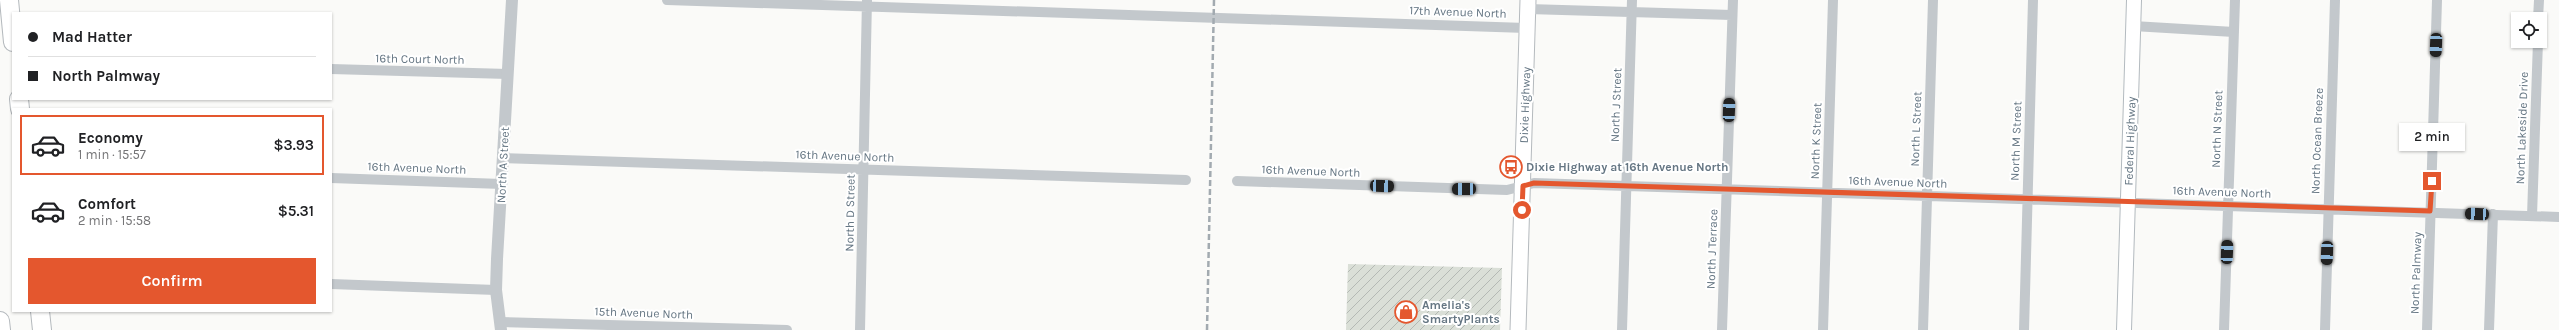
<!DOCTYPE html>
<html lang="en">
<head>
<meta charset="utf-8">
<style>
  body { margin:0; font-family:Karla,sans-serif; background:#f2f2f2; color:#202124; height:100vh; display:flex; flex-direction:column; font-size:15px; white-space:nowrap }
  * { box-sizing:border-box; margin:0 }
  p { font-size:13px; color:#757577 }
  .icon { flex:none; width:22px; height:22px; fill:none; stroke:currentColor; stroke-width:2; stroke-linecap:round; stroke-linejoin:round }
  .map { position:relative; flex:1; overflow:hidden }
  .drawer { position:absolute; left:12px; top:108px; width:320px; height:204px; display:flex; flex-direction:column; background:#fff; border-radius:0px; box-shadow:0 1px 3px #0004 }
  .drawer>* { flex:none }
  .hud { position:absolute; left:12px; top:12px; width:320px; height:88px; border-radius:0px; box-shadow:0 1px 3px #0004; display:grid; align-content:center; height:88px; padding:0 16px; background:#fff }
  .fabs { position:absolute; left:2511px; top:12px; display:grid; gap:8px }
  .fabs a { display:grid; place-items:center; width:36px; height:36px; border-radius:0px; background:#fff; box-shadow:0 1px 3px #0004; font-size:20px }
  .end { position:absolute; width:18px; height:18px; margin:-9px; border:5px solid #e4572e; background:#fff; box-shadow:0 0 0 2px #fff }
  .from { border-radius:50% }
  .bubble { position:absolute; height:28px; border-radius:0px; background:#fff; box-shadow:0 1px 3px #0004; font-size:13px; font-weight:600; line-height:28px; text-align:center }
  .car { position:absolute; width:12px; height:24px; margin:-12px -6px; border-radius:5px; box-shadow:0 0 3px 1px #0007; background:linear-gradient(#222 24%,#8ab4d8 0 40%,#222 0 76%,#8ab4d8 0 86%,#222 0) }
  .hud b { display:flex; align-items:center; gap:14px; height:38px; font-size:15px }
  .hud b+b { border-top:1px solid #e0e0e0 }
  .hud i { width:10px; height:10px; background:#202124 }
  ul { padding:7px 0 0; list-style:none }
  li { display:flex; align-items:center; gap:12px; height:60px; margin:0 8px 6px; padding:0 8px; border:2px solid transparent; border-radius:0px }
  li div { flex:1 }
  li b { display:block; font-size:15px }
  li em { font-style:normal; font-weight:600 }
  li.selected { border-color:#e4572e }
  li>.icon { width:36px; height:36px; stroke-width:1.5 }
  .action { display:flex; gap:8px; margin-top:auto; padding:8px 16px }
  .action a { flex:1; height:46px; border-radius:0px; background:#e4572e; color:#fff; font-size:16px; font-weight:600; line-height:46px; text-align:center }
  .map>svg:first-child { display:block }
  .garden { fill:url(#garden-furrows) }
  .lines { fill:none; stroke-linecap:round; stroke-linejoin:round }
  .secondary-casing { stroke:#b3babf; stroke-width:16 }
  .primary-casing { stroke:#b5babe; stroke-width:17 }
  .motorway-casing { stroke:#b4b9bd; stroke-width:20 }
  .minor { stroke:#c3c8cc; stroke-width:10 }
  .tertiary { stroke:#c3c8cc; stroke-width:12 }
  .secondary { stroke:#fff; stroke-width:14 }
  .primary { stroke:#fff; stroke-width:15 }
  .motorway { stroke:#fff; stroke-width:18 }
  .rail { stroke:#a2aab0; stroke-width:2.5; stroke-dasharray:6 3; stroke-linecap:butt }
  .route { stroke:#e4572e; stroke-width:5 }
  .labels { text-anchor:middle; stroke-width:4; stroke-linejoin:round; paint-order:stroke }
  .street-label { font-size:12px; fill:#657683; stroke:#fff }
  .poi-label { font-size:12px; font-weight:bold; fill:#657683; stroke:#fff; text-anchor:start }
</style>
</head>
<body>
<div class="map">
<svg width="2559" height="330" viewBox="0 0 2559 330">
  <defs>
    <pattern id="garden-furrows" width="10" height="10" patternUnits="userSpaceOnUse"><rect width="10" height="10" fill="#dadfd7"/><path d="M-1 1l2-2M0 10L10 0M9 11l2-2" fill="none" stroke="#b4b9b4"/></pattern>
  </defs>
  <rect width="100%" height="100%" fill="#fafaf8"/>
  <!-- garden -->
  <path class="garden" d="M1348,264L1502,268L1500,330H1346Z"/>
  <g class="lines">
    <!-- secondary casing -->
    <g class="secondary-casing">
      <path id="secondary" d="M2124,330L2134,0"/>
    </g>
    <!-- primary casing -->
    <g class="primary-casing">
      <path id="primary" d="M1518,330L1528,0"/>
    </g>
    <!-- motorway casing -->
    <g class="motorway-casing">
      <path id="motorway" d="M9,0L13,42
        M19,99L20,109
        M40,311L42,330
        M0,321L1,330"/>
    </g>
    <!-- minor -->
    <path class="minor" d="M667,0L1528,28
      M1528,9L1732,15
      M2538,19L2539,0
      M2133,26L2234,32
      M331,69L508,74
      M503,158L1186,180
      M331,178L502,184
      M1237,181L1507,190L1534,183L1627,186L2559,217
      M2532,216L2538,41
      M331,284L496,290
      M500,322L787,330
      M860,330L867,0
      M1622,330L1632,0
      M1722,330L1733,0
      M1823,330L1833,0
      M1923,330L1933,0
      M2024,330L2033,0
      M2224,330L2235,0
      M2325,330L2335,0
      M2427,330L2437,0
      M2489,330L2493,214"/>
    <!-- tertiary -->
    <path class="tertiary" d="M501,330L496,290L497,259L512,0"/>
    <!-- secondary -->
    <use href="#secondary" class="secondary"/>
    <!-- primary -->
    <use href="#primary" class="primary"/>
    <!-- motorway -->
    <use href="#motorway" class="motorway"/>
    <!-- rail -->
    <path class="rail" d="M1207,330L1214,0"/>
  </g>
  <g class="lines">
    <!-- route -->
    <path class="route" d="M1522,210L1523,186L1534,183L2430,211L2432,181"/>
  </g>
  <!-- icons -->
  <defs>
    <g id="bus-ring" transform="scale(1.15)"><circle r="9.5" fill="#fff" stroke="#e4572e" stroke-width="1.5"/><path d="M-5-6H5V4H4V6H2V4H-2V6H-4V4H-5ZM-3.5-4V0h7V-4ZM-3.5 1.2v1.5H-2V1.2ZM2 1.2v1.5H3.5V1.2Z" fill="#e4572e"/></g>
    <g id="shop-ring" transform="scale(1.15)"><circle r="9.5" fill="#fff" stroke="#e4572e" stroke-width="1.5"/><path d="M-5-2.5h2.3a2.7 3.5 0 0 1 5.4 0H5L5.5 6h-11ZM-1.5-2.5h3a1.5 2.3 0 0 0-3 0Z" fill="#e4572e"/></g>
  </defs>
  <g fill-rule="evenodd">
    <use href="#bus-ring" x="1511" y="167"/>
    <use href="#shop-ring" x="1406" y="312"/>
  </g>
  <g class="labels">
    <!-- street labels -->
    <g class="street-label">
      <text transform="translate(1458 12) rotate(2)" y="4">17th Avenue North</text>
      <text transform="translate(420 59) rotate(1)" y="4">16th Court North</text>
      <text transform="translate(1525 105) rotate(-88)" y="4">Dixie Highway</text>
      <text transform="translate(1616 105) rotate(-88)" y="4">North J Street</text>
      <text transform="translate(2522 128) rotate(-88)" y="4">North Lakeside Drive</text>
      <text transform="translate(1916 129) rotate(-88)" y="4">North L Street</text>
      <text transform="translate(2217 129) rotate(-88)" y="4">North N Street</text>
      <text transform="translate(1816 141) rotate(-88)" y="4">North K Street</text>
      <text transform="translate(2016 141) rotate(-88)" y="4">North M Street</text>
      <text transform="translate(2130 141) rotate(-88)" y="4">Federal Highway</text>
      <text transform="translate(2317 141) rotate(-88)" y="4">North Ocean Breeze</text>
      <text transform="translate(845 156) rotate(2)" y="4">16th Avenue North</text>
      <text transform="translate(503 165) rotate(-87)" y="4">North A Street</text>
      <text transform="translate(417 168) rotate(2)" y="4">16th Avenue North</text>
      <text transform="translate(1311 171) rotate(2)" y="4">16th Avenue North</text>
      <text transform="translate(1898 182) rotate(2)" y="4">16th Avenue North</text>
      <text transform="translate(2222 192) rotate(2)" y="4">16th Avenue North</text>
      <text transform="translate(850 213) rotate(-89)" y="4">North D Street</text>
      <text transform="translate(1712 249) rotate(-88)" y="4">North J Terrace</text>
      <text transform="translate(2416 273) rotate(-88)" y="4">North Palmway</text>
      <text transform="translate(644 313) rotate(2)" y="4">15th Avenue North</text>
    </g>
    <!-- poi labels -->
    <g class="poi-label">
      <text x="1526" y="171">Dixie Highway at 16th Avenue North</text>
      <text x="1422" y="309">Amelia's<tspan x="1422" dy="14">SmartyPlants</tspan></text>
    </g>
  </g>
</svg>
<div class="fabs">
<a><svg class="icon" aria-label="locate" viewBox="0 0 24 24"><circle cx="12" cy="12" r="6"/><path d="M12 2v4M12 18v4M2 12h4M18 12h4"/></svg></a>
</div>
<i class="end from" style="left:1522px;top:210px"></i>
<i class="end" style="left:2432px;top:181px"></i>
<div class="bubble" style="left:2399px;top:123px;width:66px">2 min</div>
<i class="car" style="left:2436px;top:45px;rotate:182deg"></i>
<i class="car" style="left:1729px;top:110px;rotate:2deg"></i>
<i class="car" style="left:1382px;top:186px;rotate:92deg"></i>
<i class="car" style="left:1464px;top:189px;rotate:269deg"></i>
<i class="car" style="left:2477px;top:214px;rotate:273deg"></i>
<i class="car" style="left:2227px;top:252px;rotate:2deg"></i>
<i class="car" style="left:2327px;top:253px;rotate:182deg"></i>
<div class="hud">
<b><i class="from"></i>Mad Hatter</b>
<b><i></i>North Palmway</b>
</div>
<section class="drawer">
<ul>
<li class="selected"><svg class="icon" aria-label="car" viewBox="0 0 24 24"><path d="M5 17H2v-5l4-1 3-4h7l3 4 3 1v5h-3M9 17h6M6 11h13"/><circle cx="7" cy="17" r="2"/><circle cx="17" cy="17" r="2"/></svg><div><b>Economy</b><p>1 min · 15:57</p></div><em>$3.93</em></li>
<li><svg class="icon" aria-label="car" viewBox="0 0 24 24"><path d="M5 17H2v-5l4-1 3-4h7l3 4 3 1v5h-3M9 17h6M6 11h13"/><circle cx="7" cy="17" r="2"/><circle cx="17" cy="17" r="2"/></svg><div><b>Comfort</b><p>2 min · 15:58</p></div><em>$5.31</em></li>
</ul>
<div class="action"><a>Confirm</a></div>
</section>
</div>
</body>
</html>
